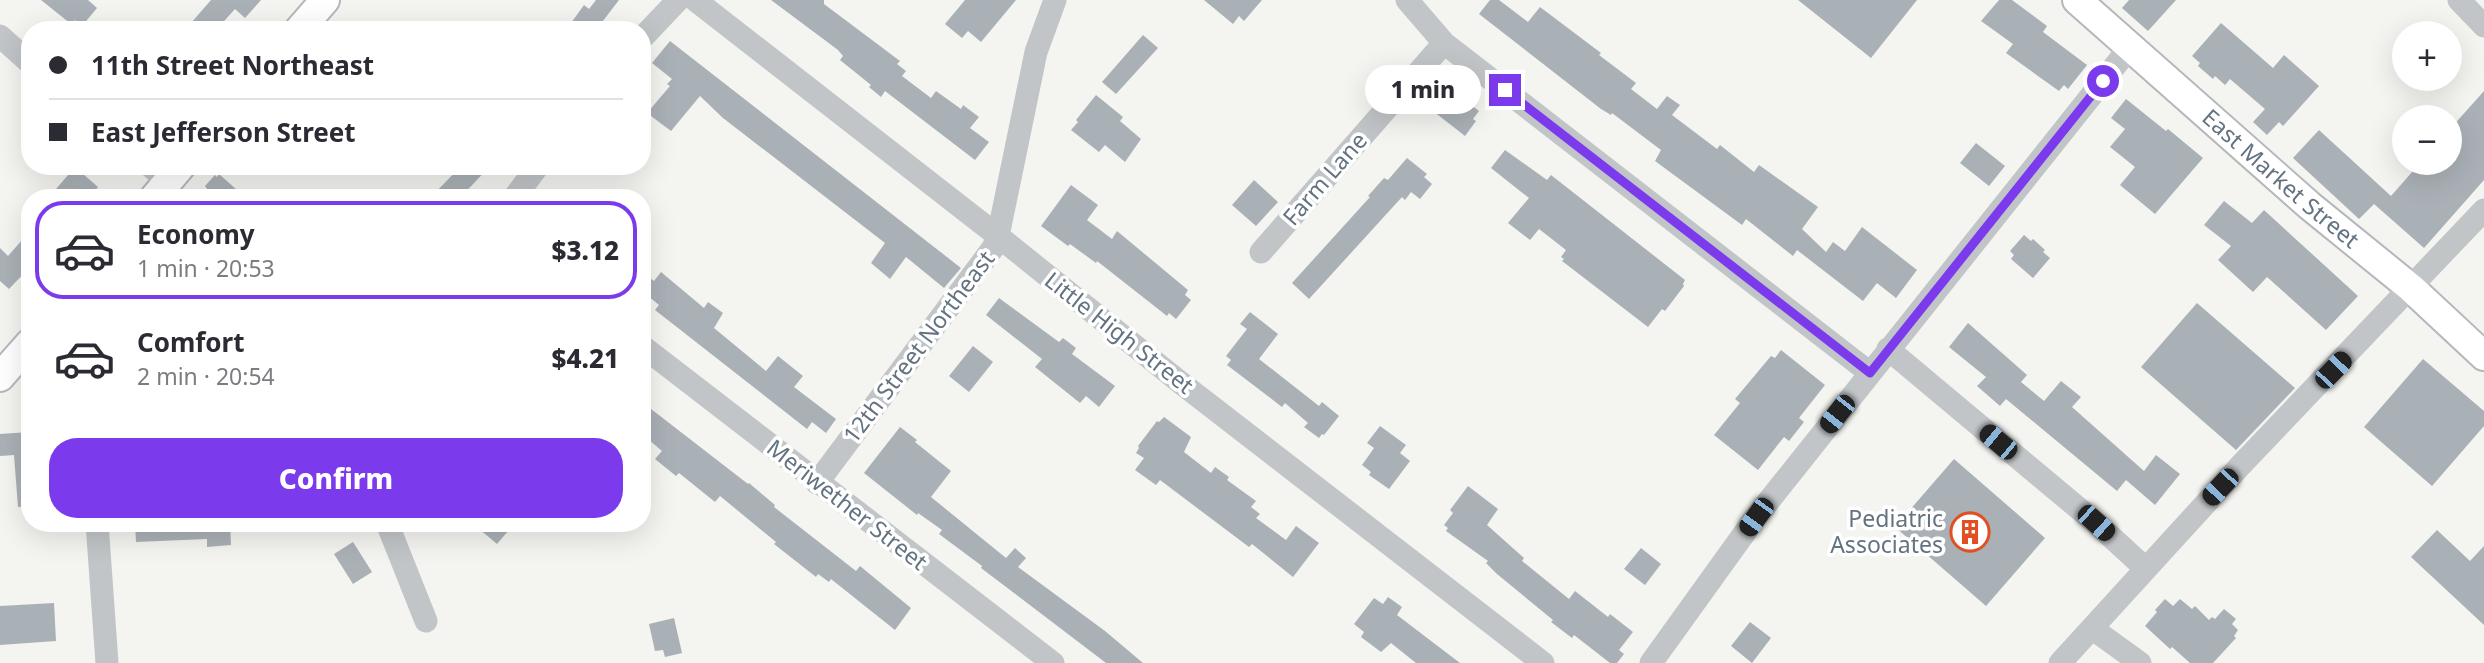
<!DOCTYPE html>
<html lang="en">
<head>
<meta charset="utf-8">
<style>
  body { margin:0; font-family:"Noto Sans",sans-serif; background:#f7f7f7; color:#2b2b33; height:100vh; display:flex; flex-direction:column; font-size:26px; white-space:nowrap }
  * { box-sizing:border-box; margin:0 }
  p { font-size:23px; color:#7c7c81 }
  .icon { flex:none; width:38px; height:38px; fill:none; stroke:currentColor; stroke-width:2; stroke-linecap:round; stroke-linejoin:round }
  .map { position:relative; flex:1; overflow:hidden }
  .drawer { position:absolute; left:21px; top:189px; width:630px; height:343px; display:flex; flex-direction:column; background:#fff; border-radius:28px; box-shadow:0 7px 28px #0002 }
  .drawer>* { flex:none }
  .banner { position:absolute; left:21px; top:21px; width:630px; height:154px; border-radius:28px; box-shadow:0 7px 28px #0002; display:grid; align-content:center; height:154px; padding:0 28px; background:#fff }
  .controls { position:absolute; left:2392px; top:21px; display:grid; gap:14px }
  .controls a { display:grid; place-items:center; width:70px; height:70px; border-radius:50%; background:#fff; box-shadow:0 7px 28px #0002; font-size:35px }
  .end { position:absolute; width:32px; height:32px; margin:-16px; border:9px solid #7c3aed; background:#fff; box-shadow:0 0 0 4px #fff }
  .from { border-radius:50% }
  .bubble { position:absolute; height:49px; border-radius:24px; background:#fff; box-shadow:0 7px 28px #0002; font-size:23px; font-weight:800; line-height:49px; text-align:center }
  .car { position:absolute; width:21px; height:42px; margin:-21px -10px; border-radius:9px; box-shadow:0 0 5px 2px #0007; background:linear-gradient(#222 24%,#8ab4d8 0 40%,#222 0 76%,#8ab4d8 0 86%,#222 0) }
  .banner b { display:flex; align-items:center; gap:24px; height:66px; font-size:26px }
  .banner b+b { border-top:2px solid #e1e1e2 }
  .banner i { width:18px; height:18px; background:#2b2b33 }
  ul { padding:12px 0 0; list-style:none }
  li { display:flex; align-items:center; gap:21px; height:98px; margin:0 14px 10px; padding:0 14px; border:4px solid transparent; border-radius:28px }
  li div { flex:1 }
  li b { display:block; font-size:26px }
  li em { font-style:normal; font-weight:800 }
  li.on { border-color:#7c3aed }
  li>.icon { width:63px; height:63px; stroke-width:1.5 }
  .action { display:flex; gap:14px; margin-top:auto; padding:14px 28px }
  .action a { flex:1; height:80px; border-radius:28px; background:#7c3aed; color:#fff; font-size:28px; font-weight:800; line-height:80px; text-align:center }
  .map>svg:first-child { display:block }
  .building { fill:#aab1b6 }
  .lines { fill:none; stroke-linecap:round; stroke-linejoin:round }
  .major-casing { stroke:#b4b8bc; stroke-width:32 }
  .minor { stroke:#c1c5c8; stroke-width:23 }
  .major { stroke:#fff; stroke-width:28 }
  .route { stroke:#7c3aed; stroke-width:9 }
  .labels { text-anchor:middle; stroke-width:7; stroke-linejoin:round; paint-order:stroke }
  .street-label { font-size:23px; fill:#637381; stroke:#fff }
  .poi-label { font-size:23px; fill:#637381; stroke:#fff; text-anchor:end }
</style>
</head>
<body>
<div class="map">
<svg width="2484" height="663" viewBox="0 0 2484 663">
  <rect width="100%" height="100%" fill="#f4f4f0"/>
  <!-- building -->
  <path class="building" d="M41,0H88L97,8L82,26L75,20L71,24Z
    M211,0H261L245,18L235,9L216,30H185Z
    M596,0H619L596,30H566L584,5L589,9Z
    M771,0H824V4L900,61L897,64L906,71L902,76L931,98L936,91L961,109L963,105L979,117L970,128L989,142L975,160L885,91L881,97L869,87L871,85L840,60L843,56L838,50Z
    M965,0H1016L981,42L968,31L962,38L945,24Z
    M1204,0H1262L1244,21L1239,16L1233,24Z
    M1490,0H1499L1528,22L1540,7L1601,53L1599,55L1636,83L1631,89L1657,109L1667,96L1680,105L1672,115L1717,149L1720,145L1754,172L1759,165L1818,207L1802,229L1826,252L1833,242L1845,251L1862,227L1917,270L1896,298L1877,283L1863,301L1797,250L1793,256L1746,219L1742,225L1655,161L1661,150L1612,113L1611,115L1601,109L1479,14Z
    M1798,0H1917L1871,58Z
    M1999,0H2012L2047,26L2043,32L2087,65L2068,89L2064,85L2059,91L2006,53L2013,44L1981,21Z
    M2129,0H2176L2148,31L2122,8Z
    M2221,23L2273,68L2284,55L2319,86L2283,126L2279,122L2267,135L2253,122L2265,109L2230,79L2225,85L2215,76L2213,79L2198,66L2200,63L2192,56Z
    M1143,35L1158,48L1116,94L1102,82Z
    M670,41L961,268L944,288L906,257L890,279L871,263L885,243L723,118L700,96L671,131L647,113L670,86L667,84L672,79L652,63Z
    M1451,89L1479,111L1473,119L1476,121L1465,136L1433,111Z
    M2484,91V180L2424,248L2374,204L2359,219L2293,158L2319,130L2391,196L2420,163H2450V129Z
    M1096,95L1123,117L1120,121L1141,139L1125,162L1105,145L1099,152L1071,130L1078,122L1076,120Z
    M2126,99L2166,131L2168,129L2203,158L2155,214L2120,185L2135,167L2110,147L2125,129L2111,118Z
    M1976,143L2005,166L1989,186L1960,163Z
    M1505,150L1547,180L1551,175L1685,280L1683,284L1684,286L1665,311L1662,309L1648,327L1562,261L1564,259L1561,257L1566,250L1539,229L1530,240L1508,223L1529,198L1491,168Z
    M1407,158L1427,174L1424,177L1432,184L1420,199L1411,192L1405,200L1402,197L1309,299L1292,283L1370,197L1368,196L1384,178L1388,180Z
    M461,166H490L460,198H430Z
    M75,167L98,187L90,198H66L56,189Z
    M219,174L246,198H200L207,189L205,186L215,175L217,177Z
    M1254,180L1278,202L1256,226L1232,205Z
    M1071,185L1098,205L1087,220L1112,239L1117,231L1188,290L1185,295L1191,300L1176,319L1169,313L1167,316L1097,261L1096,263L1070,244L1068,246L1041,226Z
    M2224,201L2252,223L2264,210L2358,296L2326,330L2267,277L2253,292L2218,260L2231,246L2204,225Z
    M30,231V267L9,289L0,281V248L8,256Z
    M2024,235L2031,241L2033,239L2045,250L2043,252L2050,258L2033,278L2011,259L2014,255L2010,251Z
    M642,272L654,281L661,272L704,308L708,302L723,313L714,328L766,371L778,356L803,376L794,387L836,419L826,433L812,422L807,429L655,310L659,305L642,291Z
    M999,298L1059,342L1063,338L1076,348L1072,354L1115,386L1099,407L1086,396L1080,403L1035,367L1042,359L986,315Z
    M2197,303L2295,388L2236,450L2141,367Z
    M1250,312L1278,334L1259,359L1319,406L1322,402L1339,416L1324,435L1322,434L1319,438L1304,427L1308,423L1285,403L1282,407L1227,365L1231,360L1226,356L1247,329L1240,324Z
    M1968,323L2027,375L2021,382L2044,401L2061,381L2081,397L2072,407L2144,471L2156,455L2180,474L2155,505L2126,480L2117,491L2006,399L2000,406L1977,386L1986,377L1949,347Z
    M973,346L993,362L969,392L949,376Z
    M1781,350L1825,385L1799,418L1804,422L1789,441L1784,437L1758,470L1714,435L1740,403L1735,399L1771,356L1775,358Z
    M2423,359L2484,411V426L2432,486L2364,427Z
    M642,402L748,484L749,483L775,505L774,507L856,571L860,566L911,608L895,630L831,579L829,582L818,574L816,577L774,544L776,542L720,496L715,502L679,473L676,476L655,459L662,451L642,434Z
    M1164,417L1191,437L1184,452L1211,473L1215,467L1229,477L1227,480L1256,501L1251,507L1260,514L1256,518L1286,540L1296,526L1319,543L1293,577L1252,544L1249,547L1160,480L1156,485L1135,470L1144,458L1136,453L1139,448L1138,446L1157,421L1159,422Z
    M1380,426L1406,445L1400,453L1410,461L1389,489L1369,475L1371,472L1362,465L1374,448L1367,443Z
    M900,427L917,440L915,442L951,471L931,497L1006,558L1015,548L1026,558L1018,567L1105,631L1143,663H1106L981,568L982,566L939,534L942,530L918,513L917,515L864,473Z
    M30,432V506L18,507L14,455L0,456V434Z
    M1954,459L2045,538L1986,606L1895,527Z
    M1468,486L1498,509L1487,525L1524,558L1522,561L1569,599L1575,591L1608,617L1610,614L1633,632L1619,650L1624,654L1617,663H1610L1574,635L1572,638L1551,622L1553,620L1497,574L1486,563L1488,561L1446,531L1448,528L1444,525L1453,513L1450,510Z
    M135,523H230L231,545L207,547V539L136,542Z
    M472,523H515L497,544Z
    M2437,530L2470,561L2484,546V625L2411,557Z
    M353,542L372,572L353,584L334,554Z
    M1641,548L1661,564L1645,585L1624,569Z
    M1388,597L1402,607L1397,615L1460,663H1416L1391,643L1381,652L1361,637L1364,632L1354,624L1374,598L1383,604Z
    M2165,599L2173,606L2180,599L2192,609L2195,606L2209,620L2212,617L2215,619L2224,609L2236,619L2232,624L2238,630L2234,636L2236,638L2213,663H2190L2172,647L2170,649L2145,626L2157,612L2155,610Z
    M54,603L56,641L0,645V606Z
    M674,618L682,653L665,657L663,650L655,651L649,624Z
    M1750,622L1771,638L1752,663L1731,646Z"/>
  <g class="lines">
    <!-- major casing -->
    <g class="major-casing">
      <g id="major">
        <path id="s1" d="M2077,0L2310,206L2411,288L2484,356"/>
        <path d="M299,30L325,0"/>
        <path d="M154,198L181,166"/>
        <path d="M0,377L30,343"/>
      </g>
    </g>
    <!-- minor -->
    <path class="minor" d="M695,0L998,236L1181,383L1543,663
      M1407,0L1444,43L1870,373
      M2459,0L2484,26
      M0,36L30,63
      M642,38L678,0
      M150,166L168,181
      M514,198L538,166
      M1261,252L1444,43
      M642,346L1053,663
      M1888,349L2096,523L2145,568
      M817,483L993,248L998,236L1036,52L1055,0
      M97,523L107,663
      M387,523L426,621
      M2093,629L2140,663
      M1651,663L1756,517L2130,47
      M2060,663L2239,467L2484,210"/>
    <!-- major -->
    <use href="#major" class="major"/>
  </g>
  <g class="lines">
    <!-- route -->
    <path class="route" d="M1505,90L1870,373L2103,81"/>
  </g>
  <!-- icons -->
  <defs>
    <g id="building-ring" transform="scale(2.0125)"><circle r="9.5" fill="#fff" stroke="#e24f22" stroke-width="1.5"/><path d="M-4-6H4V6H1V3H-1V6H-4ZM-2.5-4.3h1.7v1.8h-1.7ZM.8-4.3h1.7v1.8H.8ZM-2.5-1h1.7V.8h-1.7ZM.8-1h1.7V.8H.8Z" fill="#e24f22"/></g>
  </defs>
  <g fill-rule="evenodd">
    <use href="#building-ring" x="1970" y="532"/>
  </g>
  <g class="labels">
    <!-- street labels -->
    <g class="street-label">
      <text dy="8" stroke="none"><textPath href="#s1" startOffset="271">East Market Street</textPath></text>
      <text transform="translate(1325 179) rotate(-49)" y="8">Farm Lane</text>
      <text transform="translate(1119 333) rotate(38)" y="8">Little High Street</text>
      <text transform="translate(919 347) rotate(-53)" y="8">12th Street Northeast</text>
      <text transform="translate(847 505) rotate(38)" y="8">Meriwether Street</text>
    </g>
    <!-- poi labels -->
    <g class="poi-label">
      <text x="1943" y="527">Pediatric<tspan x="1943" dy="26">Associates</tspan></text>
    </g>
  </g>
</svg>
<div class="controls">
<a>+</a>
<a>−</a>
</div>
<i class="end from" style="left:2103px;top:81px"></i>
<i class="end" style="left:1505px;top:90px"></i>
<div class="bubble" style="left:1365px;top:65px;width:116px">1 min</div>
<i class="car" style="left:2333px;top:370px;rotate:44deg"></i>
<i class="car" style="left:1837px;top:414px;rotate:218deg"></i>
<i class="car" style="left:1998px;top:442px;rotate:310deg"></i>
<i class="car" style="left:2220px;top:487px;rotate:223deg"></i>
<i class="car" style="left:1756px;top:517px;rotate:216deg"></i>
<i class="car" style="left:2096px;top:523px;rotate:132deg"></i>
<div class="banner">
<b><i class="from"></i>11th Street Northeast</b>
<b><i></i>East Jefferson Street</b>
</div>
<section class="drawer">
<ul>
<li class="on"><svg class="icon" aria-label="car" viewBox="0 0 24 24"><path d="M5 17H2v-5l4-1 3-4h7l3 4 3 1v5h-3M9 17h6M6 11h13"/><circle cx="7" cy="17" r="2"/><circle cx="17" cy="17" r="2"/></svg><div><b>Economy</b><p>1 min · 20:53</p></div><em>$3.12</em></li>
<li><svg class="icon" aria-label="car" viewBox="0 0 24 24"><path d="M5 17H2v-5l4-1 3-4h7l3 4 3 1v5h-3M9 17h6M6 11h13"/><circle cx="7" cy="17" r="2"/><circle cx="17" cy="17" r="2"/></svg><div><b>Comfort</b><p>2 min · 20:54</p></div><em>$4.21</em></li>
</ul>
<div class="action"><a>Confirm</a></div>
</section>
</div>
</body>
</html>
